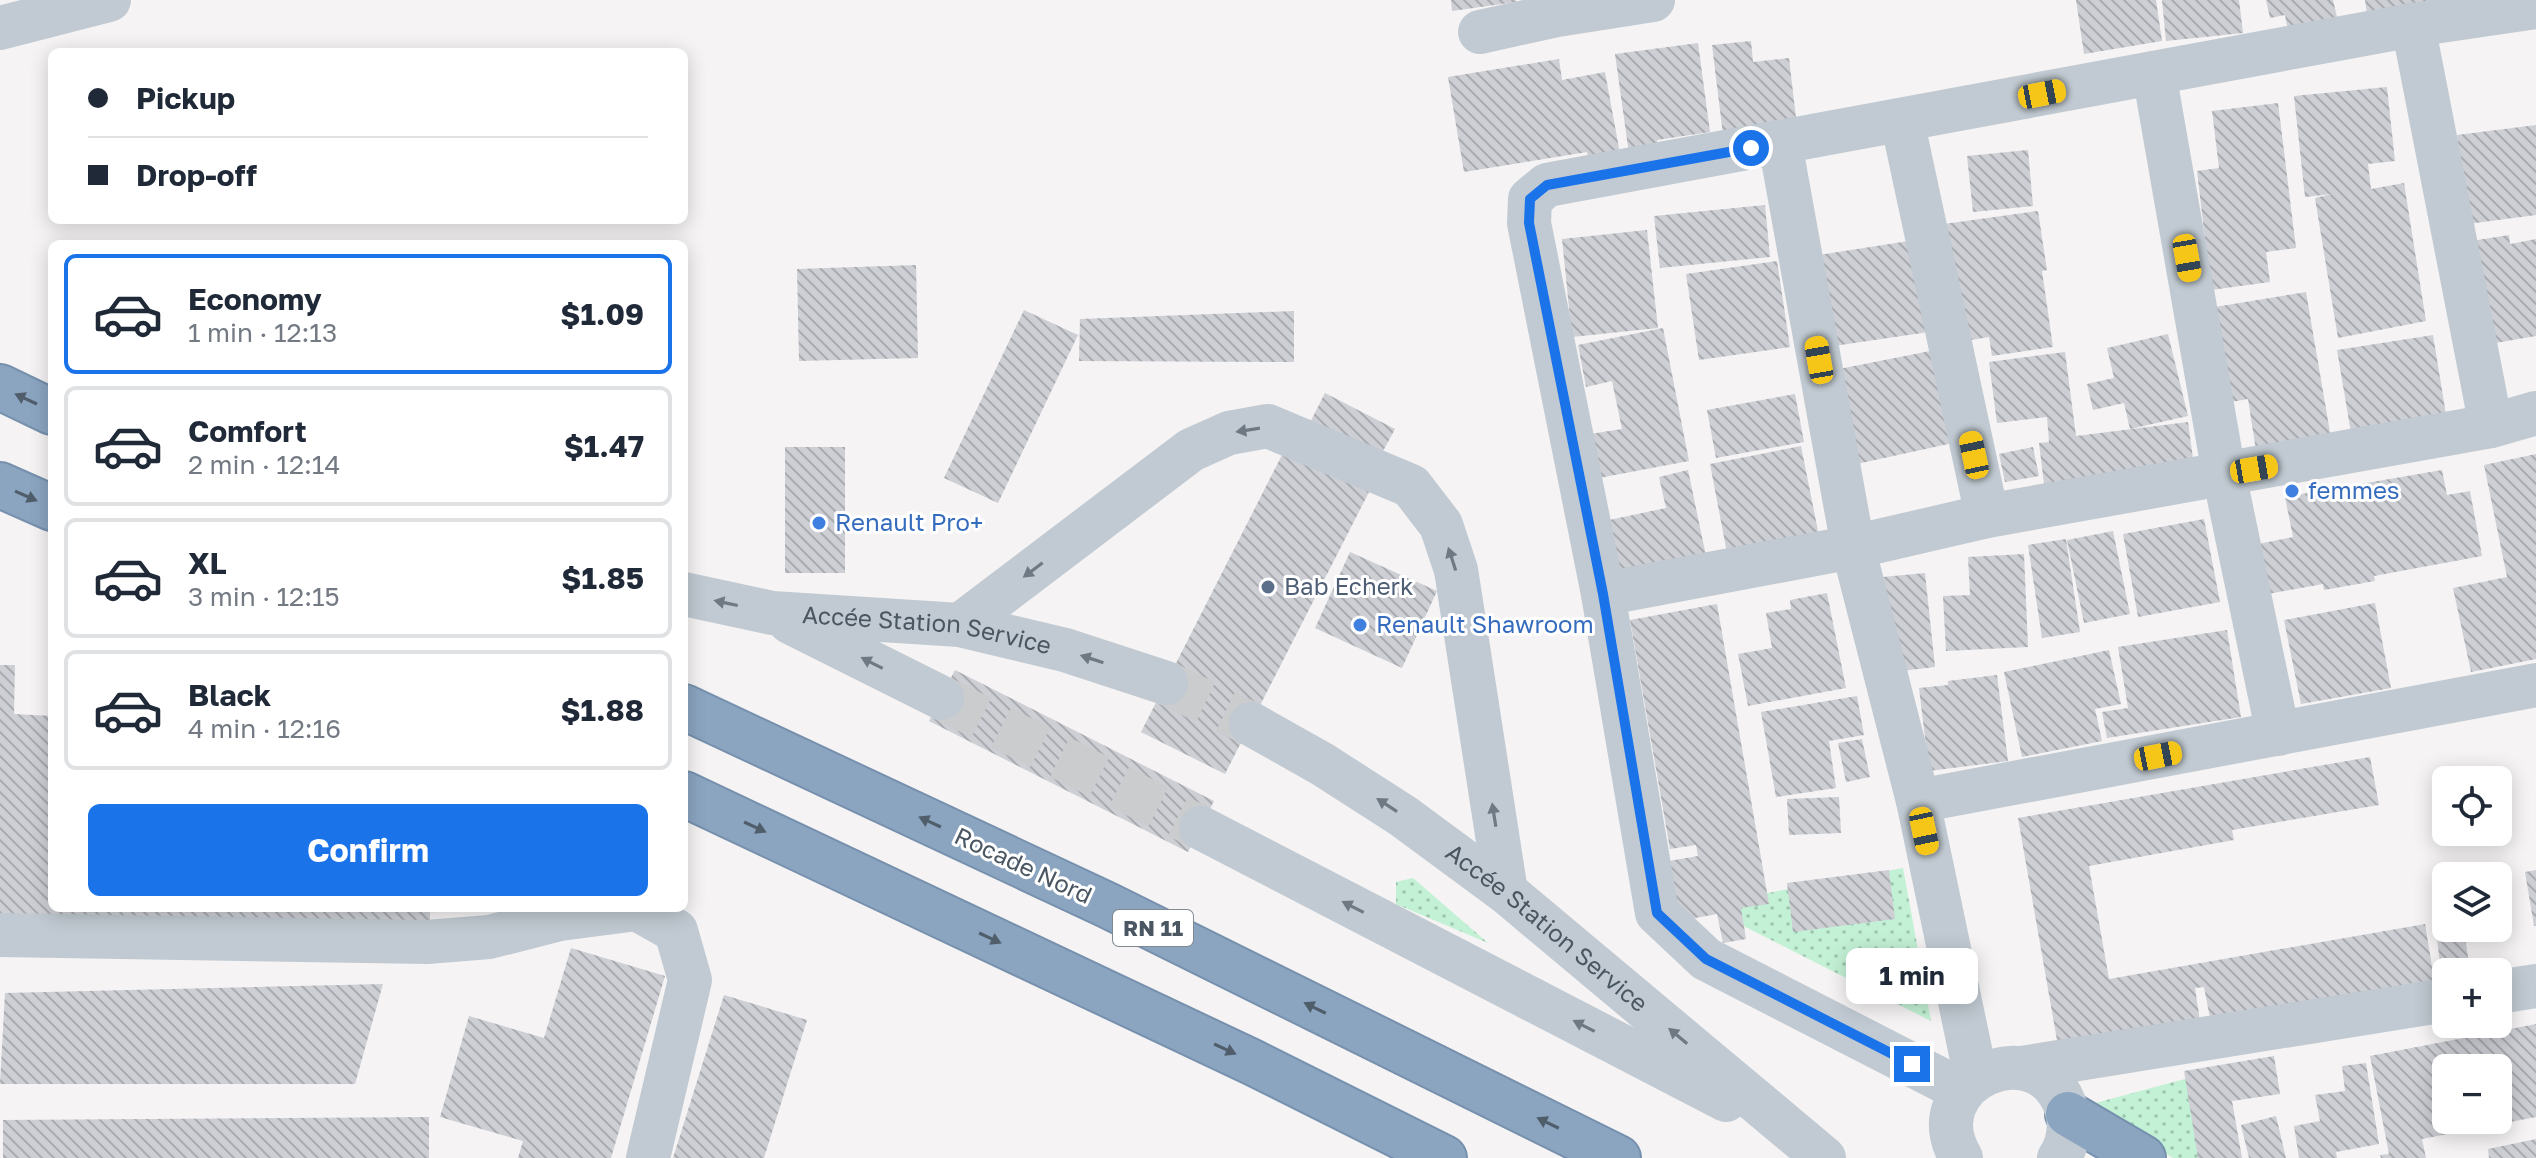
<!DOCTYPE html>
<html lang="en">
<head>
<meta charset="utf-8">
<style>
  body { margin:0; font-family:"Golos Text",sans-serif; background:#f6f6f7; color:#1f2937; height:100vh; display:flex; flex-direction:column; font-size:30px; white-space:nowrap }
  * { box-sizing:border-box; margin:0 }
  p { font-size:26px; color:#747a83 }
  .icon { flex:none; width:44px; height:44px; fill:none; stroke:currentColor; stroke-width:2; stroke-linecap:round; stroke-linejoin:round }
  .map { position:relative; flex:1; overflow:hidden }
  .side { position:absolute; left:48px; top:240px; width:640px; height:672px; display:flex; flex-direction:column; background:#fff; border-radius:12px; box-shadow:0 4px 20px #0003 }
  .side>* { flex:none }
  .top-card { position:absolute; left:48px; top:48px; width:640px; height:176px; border-radius:12px; box-shadow:0 4px 20px #0003; display:grid; align-content:center; height:176px; padding:0 40px; background:#fff }
  .buttons { position:absolute; left:2432px; top:766px; display:grid; gap:16px }
  .buttons a { display:grid; place-items:center; width:80px; height:80px; border-radius:12px; background:#fff; box-shadow:0 4px 20px #0003; font-size:40px }
  .end { position:absolute; width:36px; height:36px; margin:-18px; border:10px solid #1a73e8; background:#fff; box-shadow:0 0 0 4px #fff }
  .from { border-radius:50% }
  .bubble { position:absolute; height:56px; border-radius:12px; background:#fff; box-shadow:0 4px 20px #0003; font-size:26px; font-weight:700; line-height:56px; text-align:center }
  .car { position:absolute; width:24px; height:48px; margin:-24px -12px; border-radius:10px; box-shadow:0 0 6px 2px #0007; background:linear-gradient(#f5c518 24%,#345 0 40%,#f5c518 0 76%,#345 0 86%,#f5c518 0) }
  .top-card b { display:flex; align-items:center; gap:28px; height:76px; font-size:30px }
  .top-card b+b { border-top:2px solid #e0e1e3 }
  .top-card i { width:20px; height:20px; background:#1f2937 }
  ul { padding:14px 0 0; list-style:none }
  li { display:flex; align-items:center; gap:24px; height:120px; margin:0 16px 12px; padding:0 24px; border:4px solid #e0e1e3; border-radius:12px }
  li div { flex:1 }
  li b { display:block; font-size:30px }
  li em { font-style:normal; font-weight:700 }
  li.selected { border-color:#1a73e8 }
  li>.icon { width:72px; height:72px; stroke-width:1.5 }
  .primary-button { display:flex; gap:16px; margin-top:auto; padding:16px 40px }
  .primary-button a { flex:1; height:92px; border-radius:12px; background:#1a73e8; color:#fff; font-size:32px; font-weight:700; line-height:92px; text-align:center }
  .map>svg:first-child { display:block }
  .grass { fill:url(#grass-dots) }
  .building { fill:url(#building-back-hatch); fill-rule:evenodd }
  .lines { fill:none; stroke-linecap:round; stroke-linejoin:round }
  .minor-tunnel { stroke:#caccce; stroke-width:44; stroke-dasharray:44 22; stroke-linecap:butt }
  .highway-casing { stroke:#7690ad; stroke-width:48 }
  .minor { stroke:#c1cad2; stroke-width:44 }
  .highway { stroke:#8ba5c1; stroke-width:44 }
  .oneway { fill:#505e6b }
  .oneway2 { fill:#6e7983 }
  .route { stroke:#1a73e8; stroke-width:10 }
  .shop-dot { fill:#3f7fe0; stroke:#fff; stroke-width:3 }
  .service-dot { fill:#5c6f8a; stroke:#fff; stroke-width:3 }
  .labels { text-anchor:middle; stroke-width:6; stroke-linejoin:round; paint-order:stroke }
  .shield { fill:#fff; stroke:#808990; stroke-width:2 }
  .shield-label { font-size:22px; font-weight:bold; fill:#4a5661 }
  .shop-label { font-size:24px; fill:#366cbe; stroke:#fff; text-anchor:start }
  .service-label { font-size:24px; fill:#4e5e75; stroke:#fff; text-anchor:start }
  .street-label { font-size:24px; fill:#4a5661; stroke:#fff }
</style>
</head>
<body>
<div class="map">
<svg width="2536" height="1158" viewBox="0 0 2536 1158">
  <defs>
    <pattern id="grass-dots" width="8" height="8" patternUnits="userSpaceOnUse" patternTransform="scale(2)"><rect width="8" height="8" fill="#c3f1d5"/><path d="M2 2h.1M6 6h.1" fill="none" stroke="#a0c6b0" stroke-width="1.8" stroke-linecap="round"/></pattern>
    <pattern id="building-back-hatch" width="6" height="6" patternUnits="userSpaceOnUse" patternTransform="scale(2)"><rect width="6" height="6" fill="#cdcfd5"/><path d="M-1 5l2 2M0 0l6 6M5-1l2 2" fill="none" stroke="#a8abb0"/></pattern>
  </defs>
  <rect width="100%" height="100%" fill="#f5f3f3"/>
  <!-- grass -->
  <path class="grass" d="M1903,868L1931,1021L1702,905Z
    M1413,878L1488,943L1396,904V882Z
    M2196,1076L2212,1158H2173L2088,1105Z"/>
  <!-- building -->
  <path class="building" d="M1451,0H1516V2L1452,11Z
    M2076,0H2156L2162,41L2084,54Z
    M2162,0H2239L2243,33L2166,41Z
    M2266,0H2333L2340,30L2290,41L2285,15L2270,18Z
    M2365,0H2434L2368,21Z
    M1751,41L1753,62L1789,58L1798,135L1724,143L1712,45Z
    M1698,43L1710,132L1657,140L1660,164L1631,168L1615,54Z
    M1559,59L1562,80L1605,72L1621,159L1589,164L1587,152L1464,172L1448,77Z
    M2387,87L2395,161L2368,164L2371,189L2404,183L2426,321L2338,338L2315,198L2332,194L2305,197L2294,96Z
    M2278,103L2296,248L2266,252L2270,282L2211,290L2197,171L2219,168L2212,111Z
    M2536,125V215L2468,224L2457,135Z
    M2028,150L2033,206L1973,212L1967,156Z
    M1765,205L1770,257L1660,268L1654,216Z
    M2038,211L2047,270L2042,271L2053,347L1992,356L1989,337L1960,342L1944,224Z
    M1647,230L1658,328L1572,337L1562,239Z
    M2509,235L2510,244L2536,239V336L2484,345L2465,242Z
    M1915,240L1929,332L1827,347L1812,256Z
    M1777,261L1790,347L1699,360L1686,274Z
    M916,265L918,358L799,361L797,269Z
    M2306,292L2332,444L2257,457L2248,399L2231,402L2215,307Z
    M1024,310L1078,335L998,503L944,478Z
    M1294,311V362L1079,361L1080,319Z
    M1663,328L1689,461L1599,478L1590,434L1622,429L1612,381L1586,387L1578,345Z
    M2168,334L2188,416L2130,429L2124,403L2093,410L2087,384L2114,378L2107,348Z
    M2433,335L2447,421L2352,439L2337,350Z
    M1935,350L1953,443L1843,467L1824,372Z
    M2065,352L2076,436L2188,422L2195,473L2045,492L2039,443L2049,442L2047,417L1997,423L1989,362Z
    M1325,393L1395,429L1368,479L1299,444Z
    M1795,394L1804,442L1716,458L1707,410Z
    M1801,446L1820,541L1728,558L1710,464Z
    M785,447H845V573H785Z
    M2033,447L2039,476L2005,482L1999,454Z
    M1285,449L1369,492L1225,774L1141,732Z
    M2536,454V659L2471,672L2453,588L2507,577L2484,465Z
    M1688,470L1707,561L1622,579L1609,520L1666,508L1659,477Z
    M2442,470L2447,495L2470,491L2482,556L2374,576L2375,581L2324,590L2323,584L2268,594L2258,544L2293,537L2285,497Z
    M2204,519L2220,602L2138,617L2123,534Z
    M2113,531L2130,614L2084,623L2067,540Z
    M2066,539L2080,632L2042,638L2028,545Z
    M1350,552L1437,591L1402,668L1315,628Z
    M2024,554L2028,647L1946,651L1943,596L1970,595L1968,557Z
    M1925,573L1935,667L1893,672L1883,577Z
    M1827,593L1846,688L1748,706L1738,654L1772,648L1766,613L1791,609L1790,600Z
    M2375,603L2391,688L2301,704L2284,620Z
    M1717,604L1769,904L1741,908L1746,939L1723,943L1717,914L1679,921L1669,861L1698,856L1696,845L1670,849L1630,620Z
    M2227,630L2241,717L2107,738L2102,712L2128,708L2118,647Z
    M2109,650L2121,704L2095,709L2102,741L2022,757L2004,672Z
    M0,665H15L14,714L52,716V908H430V929L0,916Z
    M955,670L1214,801L1188,852L929,721Z
    M1997,675L2008,761L1929,771L1919,688L1948,685V681Z
    M1857,696L1864,735L1829,741L1836,788L1776,797L1761,712Z
    M1862,739L1870,777L1846,782L1838,743Z
    M2370,757L2379,805L2232,830L2234,840L2089,866L2109,979L2425,924L2435,984L2211,1023L2204,987L2195,988L2200,1021L2058,1046L2018,818Z
    M1839,797L1841,833L1789,835L1787,799Z
    M1889,870L1895,919L1793,932L1787,883Z
    M2536,870V926H2534L2525,872Z
    M2452,928H2464L2470,972H2446V980H2442L2436,930Z
    M571,948L665,976L611,1158H518L523,1141L440,1117L469,1016L544,1038Z
    M383,984L355,1084H0L5,993Z
    M724,995L807,1020L764,1158H673Z
    M2536,1024V1117L2422,1139L2426,1158H2381L2380,1155L2389,1154L2370,1056ZM2446,1068H2498V1120H2446Z
    M2274,1056L2280,1094L2232,1101L2242,1158H2198L2184,1071Z
    M2366,1063L2379,1144L2336,1152L2337,1158H2299L2294,1126L2320,1121L2315,1095L2345,1091L2342,1066Z
    M2276,1116L2286,1158H2249L2241,1125Z
    M429,1117V1158H3V1120Z
    M2536,1139V1158H2489L2488,1149Z"/>
  <g class="lines">
    <!-- minor-tunnel -->
    <path class="minor-tunnel" d="M1166,683L1251,724
      M942,698L1201,828"/>
    <!-- highway casing -->
    <g class="highway-casing">
      <path id="highway" d="M0,387L52,412
        M0,485L52,508
        M684,707L1107,905L1618,1158
        M684,794L1252,1062L1444,1158
        M2068,1114L2143,1158"/>
    </g>
    <!-- minor -->
    <g class="minor">
      <path d="M2413,25L2491,426"/>
      <path d="M0,28L109,0"/>
      <path d="M1480,32L1557,15L1653,0"/>
      <path d="M2154,73L2224,474L2278,734"/>
      <path d="M1902,120L1987,516"/>
      <path d="M1780,143L1853,547L1918,801L1976,1078"/>
      <path id="s1" d="M684,594L772,613L960,625L1065,650L1166,683"/>
      <path d="M1603,594L1853,547L1987,516L2491,426L2536,413"/>
      <path d="M790,622L942,698"/>
      <path d="M960,625L1191,450L1229,433L1268,426L1411,486L1441,525L1456,570L1506,892"/>
      <path id="s2" d="M1251,724L1322,764L1403,816L1506,892L1824,1158"/>
      <path d="M1918,801L2536,685"/>
      <path d="M1201,828L1726,1100"/>
      <path d="M0,935L427,942L489,937L560,919L637,909L676,931L690,980L648,1158"/>
      <path d="M2498,992L2536,986"/>
      <path d="M2022,1068L2446,1000"/>
      <path d="M1963,1091L1706,959L1657,913L1603,594L1529,223L1530,199L1547,185L2413,25L2536,7"/>
      <path d="M1961,1158C1915,1080 2042,1026 2067,1111C2071,1126 2068,1145 2059,1158"/>
    </g>
    <!-- highway -->
    <use href="#highway" class="highway"/>
  </g>
  <!-- one-way arrows -->
  <defs><path id="oneway-solid" d="M-6-.8H1V-3.2L6.5 0L1 3.2V.8H-6Z" transform="scale(2)"/></defs>
  <g class="oneway">
    <use href="#oneway-solid" transform="translate(26 399) rotate(-155)"/>
    <use href="#oneway-solid" transform="translate(26 496) rotate(24)"/>
    <use href="#oneway-solid" transform="translate(930 822) rotate(-155)"/>
    <use href="#oneway-solid" transform="translate(755 827) rotate(25)"/>
    <use href="#oneway-solid" transform="translate(990 938) rotate(25)"/>
    <use href="#oneway-solid" transform="translate(1315 1008) rotate(-154)"/>
    <use href="#oneway-solid" transform="translate(1225 1049) rotate(25)"/>
    <use href="#oneway-solid" transform="translate(1548 1123) rotate(-154)"/>
  </g>
  <g class="oneway2">
    <use href="#oneway-solid" transform="translate(1248 430) rotate(171)"/>
    <use href="#oneway-solid" transform="translate(1452 559) rotate(-108)"/>
    <use href="#oneway-solid" transform="translate(1033 570) rotate(143)"/>
    <use href="#oneway-solid" transform="translate(726 603) rotate(-168)"/>
    <use href="#oneway-solid" transform="translate(1092 659) rotate(-162)"/>
    <use href="#oneway-solid" transform="translate(872 663) rotate(-153)"/>
    <use href="#oneway-solid" transform="translate(1387 805) rotate(-147)"/>
    <use href="#oneway-solid" transform="translate(1494 815) rotate(-99)"/>
    <use href="#oneway-solid" transform="translate(1353 907) rotate(-153)"/>
    <use href="#oneway-solid" transform="translate(1584 1026) rotate(-153)"/>
    <use href="#oneway-solid" transform="translate(1678 1036) rotate(-140)"/>
  </g>
  <g class="lines">
    <!-- route -->
    <path class="route" d="M1751,148L1547,185L1530,199L1529,223L1603,594L1657,913L1706,959L1912,1064"/>
  </g>
  <!-- markers -->
  <g class="shop-dot">
    <circle cx="2292" cy="491" r="8"/>
    <circle cx="819" cy="523" r="8"/>
    <circle cx="1360" cy="625" r="8"/>
  </g>
  <circle class="service-dot" cx="1268" cy="587" r="8"/>
  <g class="labels">
    <!-- shield labels -->
    <rect class="shield" x="1113" y="910" width="80" height="36" rx="6"/>
    <g class="shield-label">
      <text x="1153" y="936">RN 11</text>
    </g>
    <!-- shop labels -->
    <g class="shop-label">
      <text x="2308" y="499">femmes</text>
      <text x="835" y="531">Renault Pro+</text>
      <text x="1376" y="633">Renault Shawroom</text>
    </g>
    <!-- service labels -->
    <g class="service-label">
      <text x="1284" y="595">Bab Echerk</text>
    </g>
    <!-- street labels -->
    <g class="street-label">
      <text dy="8" stroke="none"><textPath href="#s1" startOffset="246">Accée Station Service</textPath></text>
      <text transform="translate(1023 866) rotate(25)" y="8">Rocade Nord</text>
      <text dy="8" stroke="none"><textPath href="#s2" startOffset="360">Accée Station Service</textPath></text>
    </g>
  </g>
</svg>
<div class="buttons">
<a><svg class="icon" aria-label="locate" viewBox="0 0 24 24"><circle cx="12" cy="12" r="6"/><path d="M12 2v4M12 18v4M2 12h4M18 12h4"/></svg></a>
<a><svg class="icon" aria-label="layers" viewBox="0 0 24 24"><path d="M12 4l9 5-9 5-9-5zM3 14l9 5 9-5"/></svg></a>
<a>+</a>
<a>−</a>
</div>
<i class="end from" style="left:1751px;top:148px"></i>
<i class="end" style="left:1912px;top:1064px"></i>
<div class="bubble" style="left:1846px;top:948px;width:132px">1 min</div>
<i class="car" style="left:2042px;top:94px;rotate:79deg"></i>
<i class="car" style="left:2187px;top:258px;rotate:170deg"></i>
<i class="car" style="left:1819px;top:360px;rotate:350deg"></i>
<i class="car" style="left:1974px;top:455px;rotate:348deg"></i>
<i class="car" style="left:2254px;top:469px;rotate:80deg"></i>
<i class="car" style="left:2158px;top:756px;rotate:79deg"></i>
<i class="car" style="left:1924px;top:831px;rotate:168deg"></i>
<div class="top-card">
<b><i class="from"></i>Pickup</b>
<b><i></i>Drop-off</b>
</div>
<section class="side">
<ul>
<li class="selected"><svg class="icon" aria-label="car" viewBox="0 0 24 24"><path d="M5 17H2v-5l4-1 3-4h7l3 4 3 1v5h-3M9 17h6M6 11h13"/><circle cx="7" cy="17" r="2"/><circle cx="17" cy="17" r="2"/></svg><div><b>Economy</b><p>1 min · 12:13</p></div><em>$1.09</em></li>
<li><svg class="icon" aria-label="car" viewBox="0 0 24 24"><path d="M5 17H2v-5l4-1 3-4h7l3 4 3 1v5h-3M9 17h6M6 11h13"/><circle cx="7" cy="17" r="2"/><circle cx="17" cy="17" r="2"/></svg><div><b>Comfort</b><p>2 min · 12:14</p></div><em>$1.47</em></li>
<li><svg class="icon" aria-label="car" viewBox="0 0 24 24"><path d="M5 17H2v-5l4-1 3-4h7l3 4 3 1v5h-3M9 17h6M6 11h13"/><circle cx="7" cy="17" r="2"/><circle cx="17" cy="17" r="2"/></svg><div><b>XL</b><p>3 min · 12:15</p></div><em>$1.85</em></li>
<li><svg class="icon" aria-label="car" viewBox="0 0 24 24"><path d="M5 17H2v-5l4-1 3-4h7l3 4 3 1v5h-3M9 17h6M6 11h13"/><circle cx="7" cy="17" r="2"/><circle cx="17" cy="17" r="2"/></svg><div><b>Black</b><p>4 min · 12:16</p></div><em>$1.88</em></li>
</ul>
<div class="primary-button"><a>Confirm</a></div>
</section>
</div>
</body>
</html>
